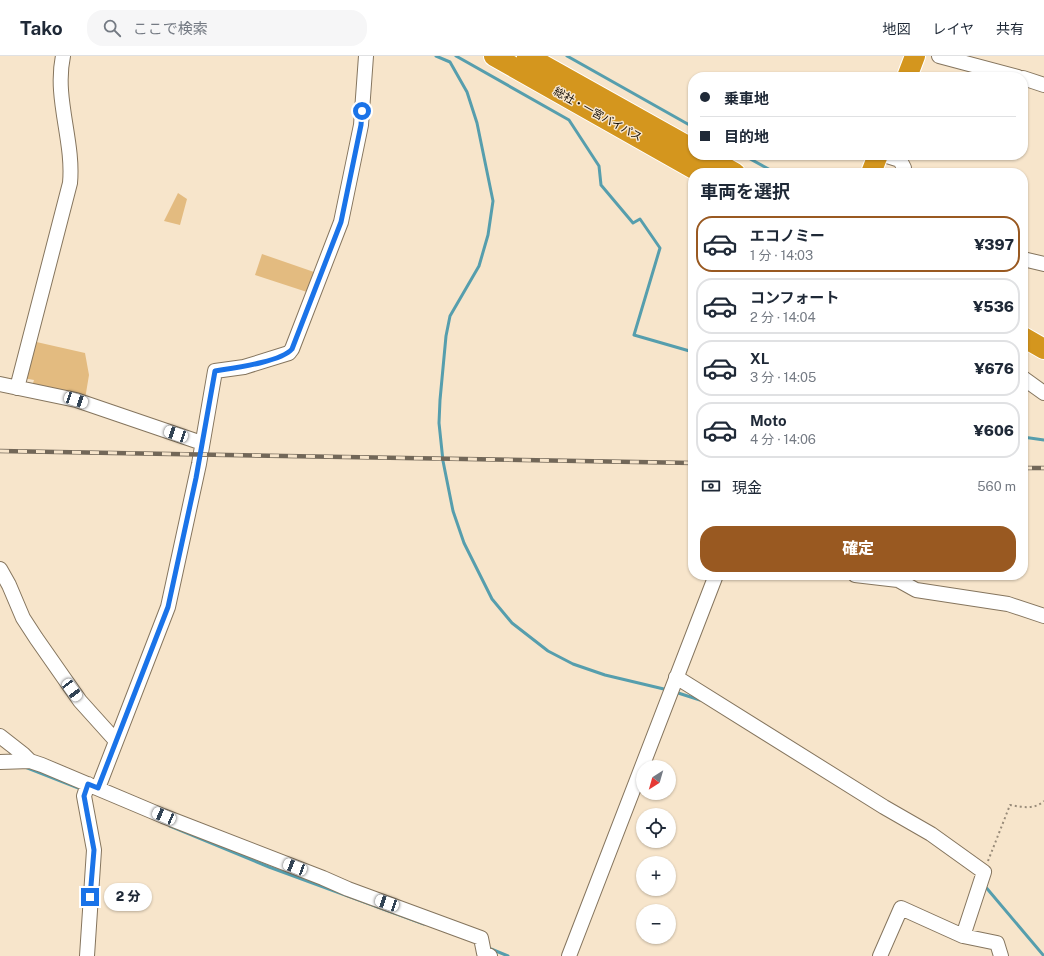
<!DOCTYPE html>
<html lang="ja">
<head>
<meta charset="utf-8">
<style>
  body { margin:0; font-family:"Public Sans","Noto Sans JP",sans-serif; background:#f6f6f7; color:#1f2937; height:100vh; display:flex; flex-direction:column; font-size:15px; white-space:nowrap }
  * { box-sizing:border-box; margin:0 }
  p { font-size:13px; color:#747a83 }
  .icon { flex:none; width:22px; height:22px; fill:none; stroke:currentColor; stroke-width:2; stroke-linecap:round; stroke-linejoin:round }
  .map { position:relative; flex:1; overflow:hidden }
  .drawer { position:absolute; left:688px; top:112px; width:340px; height:412px; display:flex; flex-direction:column; background:#fff; border-radius:16px; box-shadow:0 1px 3px #0004 }
  .drawer>* { flex:none }
  .guide { position:absolute; left:688px; top:16px; width:340px; height:88px; border-radius:16px; box-shadow:0 1px 3px #0004; display:grid; align-content:center; height:88px; padding:0 12px; background:#fff }
  .needle { width:26px; rotate:217deg }
  .buttons { position:absolute; left:636px; top:704px; display:grid; gap:8px }
  .buttons a { display:grid; place-items:center; width:40px; height:40px; border-radius:50%; background:#fff; box-shadow:0 1px 3px #0004; font-size:20px }
  .end { position:absolute; width:18px; height:18px; margin:-9px; border:5px solid #1a73e8; background:#fff; box-shadow:0 0 0 2px #fff }
  .from { border-radius:50% }
  .bubble { position:absolute; height:28px; border-radius:14px; background:#fff; box-shadow:0 1px 3px #0004; font-size:13px; font-weight:800; line-height:28px; text-align:center }
  .car { position:absolute; width:12px; height:24px; margin:-12px -6px; border-radius:5px; box-shadow:0 0 3px 1px #0007; background:linear-gradient(#fff 24%,#345 0 40%,#fff 0 76%,#345 0 86%,#fff 0) }
  .guide b { display:flex; align-items:center; gap:14px; height:38px; font-size:15px }
  .guide b+b { border-top:1px solid #e0e1e3 }
  .guide i { width:10px; height:10px; background:#1f2937 }
  ul { padding:0; list-style:none }
  li { display:flex; align-items:center; gap:12px; height:56px; margin:0 8px 6px; padding:0 4px; border:2px solid #e0e1e3; border-radius:16px }
  li div { flex:1 }
  li b { display:block; font-size:15px }
  li em { font-style:normal; font-weight:800 }
  li.active { border-color:#995921 }
  li>.icon { width:36px; height:36px; stroke-width:1.5 }
  h2 { padding:0 12px; font-size:18px; line-height:48px }
  .pay { display:flex; align-items:center; gap:10px; height:44px; padding:0 12px; font-size:15px }
  .pay p { margin-inline-start:auto }
  .button { display:flex; gap:8px; margin-top:auto; padding:8px 12px }
  .button a { flex:1; height:46px; border-radius:16px; background:#995921; color:#fff; font-size:16px; font-weight:800; line-height:46px; text-align:center }
  header { display:flex; align-items:center; gap:24px; box-sizing:border-box; height:56px; padding:0 20px; background:#fff; border-bottom:1px solid #e0e1e3 }
  header strong { font-size:19px }
  nav { display:flex; gap:22px; margin-inline-start:auto; font-size:14px }
  .search { width:280px; height:36px; background:#f6f6f7; display:flex; align-items:center; gap:10px; box-sizing:border-box; padding:0 14px; border-radius:16px; color:#747a83; font-size:15px }
  .map>svg:first-child { display:block }
  .green { fill:#e3bb80 }
  .lines { fill:none; stroke-linecap:round; stroke-linejoin:round }
  .stream { stroke:#569ead; stroke-width:3 }
  .minor-casing { stroke:#85755e; stroke-width:16 }
  .highway-casing { stroke:#fff; stroke-width:22 }
  .path { stroke:#988b79; stroke-width:2; stroke-dasharray:2 3; stroke-linecap:butt }
  .minor { stroke:#fff; stroke-width:14 }
  .highway { stroke:#d4961e; stroke-width:20 }
  .rail-casing { stroke:#726758; stroke-width:4.5 }
  .rail { stroke:#f7e5cb; stroke-width:3; stroke-dasharray:9; stroke-linecap:butt }
  .route { stroke:#1a73e8; stroke-width:5 }
  .labels { text-anchor:middle; stroke-width:3; stroke-linejoin:round; paint-order:stroke }
  .street-label { font-size:11px; fill:#110b04; stroke:#f7e5cb }
</style>
</head>
<body>
<header>
<strong>Tako</strong>
<div class="search"><svg class="icon" aria-label="search" viewBox="0 0 24 24"><circle cx="10" cy="10" r="6"/><path d="M15 15l6 6"/></svg>ここで検索</div>
<nav><a>地図</a><a>レイヤ</a><a>共有</a></nav>
</header>
<div class="map">
<svg width="1044" height="900" viewBox="0 0 1044 900">
  <rect width="100%" height="100%" fill="#f7e5cb"/>
  <!-- green -->
  <path class="green" d="M178,137L187,143L180,169L164,165Z
    M262,198L314,216L307,236L255,219Z
    M32,285L85,297L89,319L85,343L32,330L34,324L23,322Z"/>
  <g class="lines">
    <!-- stream -->
    <path class="stream" d="M436,0L450,6L467,36L477,67L493,145L488,179L479,210L450,260L446,280L440,344L439,367L443,405L453,455L464,487L492,543L512,567L548,595L573,608L605,619L668,634
      M456,0L569,64L599,110L601,129L633,167L640,163L660,192L634,279L693,296
      M567,0L693,71
      M743,99L776,117
      M1023,381L1044,384
      M675,636L700,644
      M25,711L81,733
      M170,770L269,811L424,868
      M984,829L1044,900
      M491,893L508,900"/>
    <!-- minor casing -->
    <g class="minor-casing">
      <path id="minor" d="M939,0L1018,21
        M1023,22L1044,29
        M884,99L900,104L904,112V117
        M1023,203L1044,208
        M1023,322L1044,337
        M0,328L76,344L202,387
        M17,332L70,127C74,85 54,42 63,0
        M0,513L9,529L23,562L36,582L80,645L116,685
        M855,519L898,524L916,534L1008,548L1044,560
        M676,621L884,751L931,778L984,816L963,880
        M0,680L23,698L30,705
        M0,706L30,705L42,709L163,760L323,822L348,833L481,882L484,897L490,900
        M98,732L168,551L199,408L215,315L244,311L289,297L292,293L341,166L361,69L366,0
        M87,900L94,794L84,740L88,728
        M569,900L716,519
        M880,900L901,852L963,880L997,887L1001,900"/>
    </g>
    <!-- highway casing -->
    <g class="highway-casing">
      <path id="highway" d="M494,0L701,117
        M527,0L693,93
        M907,21L915,0
        M703,99L735,117
        M871,117L878,99
        M1023,281L1044,293"/>
    </g>
    <!-- path -->
    <path class="path" d="M988,805L1010,749C1022,751 1034,754 1044,745"/>
    <!-- minor -->
    <use href="#minor" class="minor"/>
    <!-- highway -->
    <use href="#highway" class="highway"/>
    <!-- rail casing -->
    <g class="rail-casing">
      <path id="rail" d="M0,395L693,407
        M1023,412H1044"/>
    </g>
    <!-- rail -->
    <use href="#rail" class="rail"/>
  </g>
  <g class="lines">
    <!-- route -->
    <path class="route" d="M90,841L94,794L84,740L88,728L98,732L168,551L196,422L215,315C233,312 281,306 292,293L341,166L361,69L362,55"/>
  </g>
  <g class="labels">
    <!-- street labels -->
    <g class="street-label">
      <text transform="translate(598 58) rotate(29)" y="4">総社・一宮バイパス</text>
    </g>
  </g>
</svg>
<div class="buttons">
<a><svg class="needle" viewBox="-14 -14 28 28"><path d="M0-13l5 13h-10z" fill="#e53935"/><path d="M0 13l5-13h-10z" fill="#747a83"/></svg></a>
<a><svg class="icon" aria-label="locate" viewBox="0 0 24 24"><circle cx="12" cy="12" r="6"/><path d="M12 2v4M12 18v4M2 12h4M18 12h4"/></svg></a>
<a>+</a>
<a>−</a>
</div>
<i class="end from" style="left:362px;top:55px"></i>
<i class="end" style="left:90px;top:841px"></i>
<div class="bubble" style="left:104px;top:827px;width:48px">2 分</div>
<i class="car" style="left:76px;top:344px;rotate:108deg"></i>
<i class="car" style="left:176px;top:378px;rotate:289deg"></i>
<i class="car" style="left:72px;top:634px;rotate:143deg"></i>
<i class="car" style="left:164px;top:760px;rotate:293deg"></i>
<i class="car" style="left:295px;top:811px;rotate:291deg"></i>
<i class="car" style="left:387px;top:847px;rotate:289deg"></i>
<div class="guide">
<b><i class="from"></i>乗車地</b>
<b><i></i>目的地</b>
</div>
<section class="drawer">
<h2>車両を選択</h2>
<ul>
<li class="active"><svg class="icon" aria-label="car" viewBox="0 0 24 24"><path d="M5 17H2v-5l4-1 3-4h7l3 4 3 1v5h-3M9 17h6M6 11h13"/><circle cx="7" cy="17" r="2"/><circle cx="17" cy="17" r="2"/></svg><div><b>エコノミー</b><p>1 分 · 14:03</p></div><em>¥397</em></li>
<li><svg class="icon" aria-label="car" viewBox="0 0 24 24"><path d="M5 17H2v-5l4-1 3-4h7l3 4 3 1v5h-3M9 17h6M6 11h13"/><circle cx="7" cy="17" r="2"/><circle cx="17" cy="17" r="2"/></svg><div><b>コンフォート</b><p>2 分 · 14:04</p></div><em>¥536</em></li>
<li><svg class="icon" aria-label="car" viewBox="0 0 24 24"><path d="M5 17H2v-5l4-1 3-4h7l3 4 3 1v5h-3M9 17h6M6 11h13"/><circle cx="7" cy="17" r="2"/><circle cx="17" cy="17" r="2"/></svg><div><b>XL</b><p>3 分 · 14:05</p></div><em>¥676</em></li>
<li><svg class="icon" aria-label="car" viewBox="0 0 24 24"><path d="M5 17H2v-5l4-1 3-4h7l3 4 3 1v5h-3M9 17h6M6 11h13"/><circle cx="7" cy="17" r="2"/><circle cx="17" cy="17" r="2"/></svg><div><b>Moto</b><p>4 分 · 14:06</p></div><em>¥606</em></li>
</ul>
<div class="pay"><svg class="icon" aria-label="cash" viewBox="0 0 24 24"><path d="M3 7h18v10H3z"/><circle cx="12" cy="12" r="2"/></svg>現金<p>560 m</p></div>
<div class="button"><a>確定</a></div>
</section>
</div>
</body>
</html>
